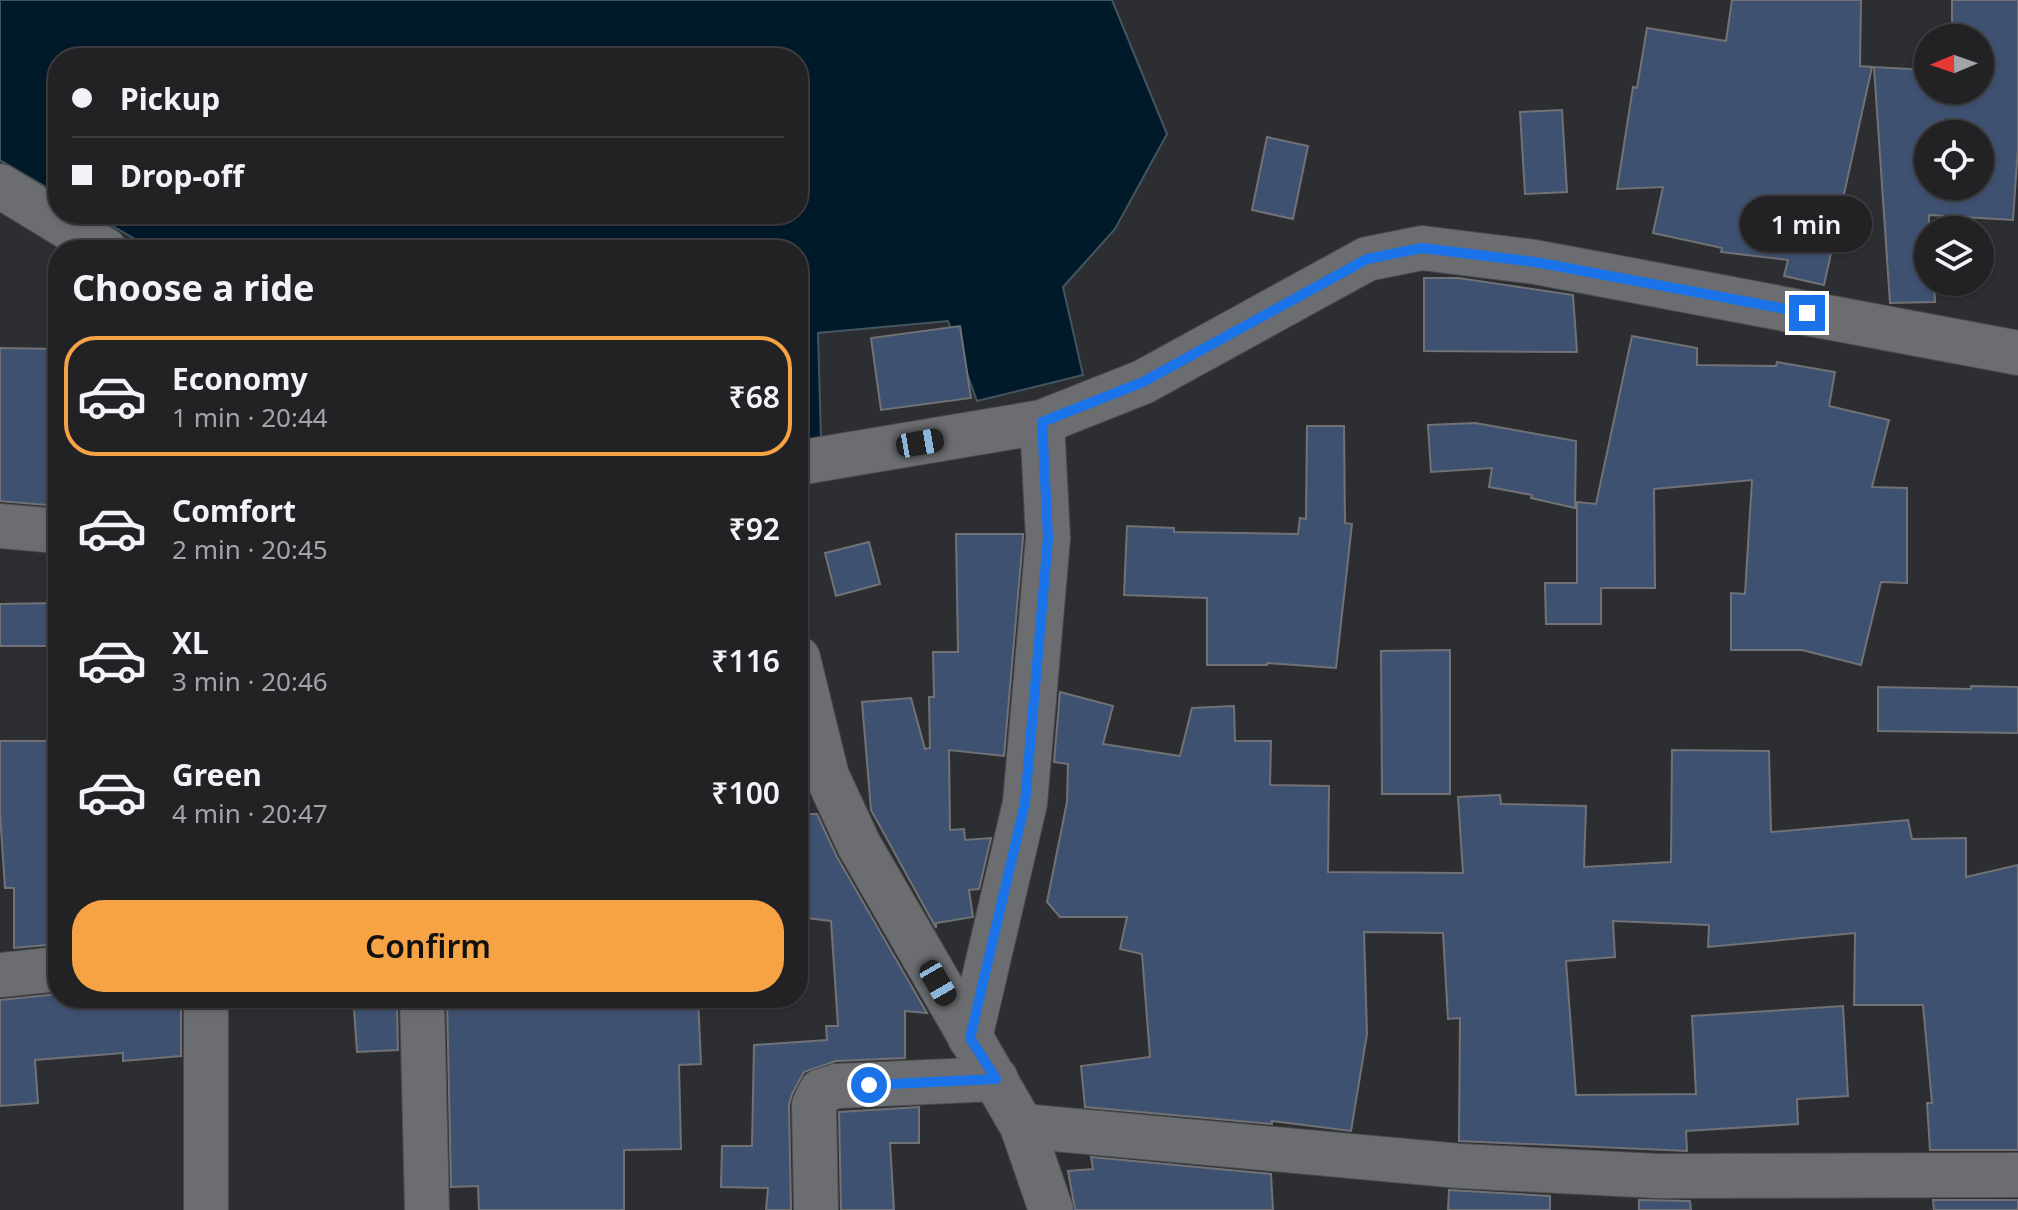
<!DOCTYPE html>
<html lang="en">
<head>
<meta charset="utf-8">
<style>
  body { margin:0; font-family:"Noto Sans",sans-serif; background:#2a2a2d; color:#f1f3f6; height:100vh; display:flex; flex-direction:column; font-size:30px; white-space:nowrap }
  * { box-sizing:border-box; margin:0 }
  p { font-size:26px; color:#a2a4a7 }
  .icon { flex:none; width:44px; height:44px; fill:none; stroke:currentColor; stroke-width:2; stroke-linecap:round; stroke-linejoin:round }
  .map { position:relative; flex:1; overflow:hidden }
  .panel { position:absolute; left:48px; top:240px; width:760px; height:768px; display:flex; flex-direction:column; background:#222225; border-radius:32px; box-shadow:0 2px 6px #0004,0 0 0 2px #3f3f42 }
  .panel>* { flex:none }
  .hud { position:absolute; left:48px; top:48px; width:760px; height:176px; border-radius:32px; box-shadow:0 2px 6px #0004,0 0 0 2px #3f3f42; display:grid; align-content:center; height:176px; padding:0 24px; background:#222225 }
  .needle { width:52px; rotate:268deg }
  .tools { position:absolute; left:1914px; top:24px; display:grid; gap:16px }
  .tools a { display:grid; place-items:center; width:80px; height:80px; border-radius:50%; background:#222225; box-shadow:0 2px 6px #0004,0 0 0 2px #3f3f42; font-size:40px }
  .end { position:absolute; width:36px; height:36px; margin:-18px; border:10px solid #1a73e8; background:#fff; box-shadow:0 0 0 4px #fff }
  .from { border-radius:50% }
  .bubble { position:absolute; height:56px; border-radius:28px; background:#222225; box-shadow:0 2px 6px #0004,0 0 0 2px #3f3f42; font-size:26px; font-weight:600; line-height:56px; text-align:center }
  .car { position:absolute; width:24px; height:48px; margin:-24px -12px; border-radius:10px; box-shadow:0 0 6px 2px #0007; background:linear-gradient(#222 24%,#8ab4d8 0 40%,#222 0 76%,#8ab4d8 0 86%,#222 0) }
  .hud b { display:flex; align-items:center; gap:28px; height:76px; font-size:30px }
  .hud b+b { border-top:2px solid #3f3f42 }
  .hud i { width:20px; height:20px; background:#f1f3f6 }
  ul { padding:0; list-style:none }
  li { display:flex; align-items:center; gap:24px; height:120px; margin:0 16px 12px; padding:0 8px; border:4px solid transparent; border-radius:32px }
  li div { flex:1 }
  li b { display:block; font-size:30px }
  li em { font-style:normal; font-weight:600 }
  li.selected { border-color:#f5a345 }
  li>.icon { width:72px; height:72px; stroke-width:1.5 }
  h2 { padding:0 24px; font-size:36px; line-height:96px }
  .button { display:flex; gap:16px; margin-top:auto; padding:16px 24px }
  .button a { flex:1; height:92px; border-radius:32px; background:#f5a345; color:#111; font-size:32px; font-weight:600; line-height:92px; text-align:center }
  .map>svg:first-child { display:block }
  .water { fill:#001a29; stroke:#435560; stroke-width:2 }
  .building { fill:#3f5170; stroke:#707275; stroke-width:2; fill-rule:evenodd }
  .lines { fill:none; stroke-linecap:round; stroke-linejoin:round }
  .minor-casing { stroke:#4a4b4d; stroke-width:46 }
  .secondary-casing { stroke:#4a4b4d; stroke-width:46 }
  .minor { stroke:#6b6d70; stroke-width:44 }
  .secondary { stroke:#6b6d70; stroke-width:44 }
  .route { stroke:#1a73e8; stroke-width:10 }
</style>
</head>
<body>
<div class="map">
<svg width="2018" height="1210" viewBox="0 0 2018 1210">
  <rect width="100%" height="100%" fill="#2d2e31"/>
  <!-- water -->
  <path class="water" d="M0,0H1112L1167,134L1115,229L1063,287L1083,375L977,401L948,321L818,333L821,439L798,441V250H154L92,214H798V58H58V194L0,160Z"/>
  <!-- building -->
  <path class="building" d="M1732,0H1861L1860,66L1872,67L1824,285L1784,276L1788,260L1721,252L1722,248L1653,233L1663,187L1617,189L1633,87L1637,88L1647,28L1726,41Z
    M1952,0H2018V147L2013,220L1929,215L1928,282H1934L1935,302L1890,303L1874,67L1928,70V90H1980V38H1952ZM1928,134H1980V186H1928Z
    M1562,110L1567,192L1525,194L1520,112Z
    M1267,137L1308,146L1293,219L1252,210Z
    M1424,278H1458L1573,295L1577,352L1424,351Z
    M960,326L971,398L881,410L871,338Z
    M1632,336L1697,348V365L1776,366L1777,362L1835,372L1829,406L1889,420L1872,487L1907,488V583L1881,582L1861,665L1802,650H1731V593L1745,594L1752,480L1654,489L1655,588H1601V624H1546L1545,583H1577V502L1596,504Z
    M0,348L58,349V506L0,501Z
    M1475,423L1576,441L1575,508L1531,498L1532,495L1489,487L1492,468L1431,472L1428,425Z
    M1307,426H1344L1345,523L1352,524L1336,668L1267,663V665H1207V598L1124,595L1127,526L1174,528V532L1298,534L1300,518L1306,519Z
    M956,534H1023V538L1004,756L949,750L950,830L964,829L965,840L991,838L979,889L969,890L973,917L936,923V928L871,810L862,702L911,698L925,749L930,748L929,697H934L933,652H958Z
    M869,542L880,584L836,596L825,553Z
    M58,603V646H0V604Z
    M1450,650V794H1382L1381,651Z
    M1971,686L2018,687V733L1878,731V687L1971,689Z
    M1060,692L1113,706L1103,744L1180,756L1192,708L1234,706L1235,741H1271L1270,785L1329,786L1328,872L1463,873L1458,797L1500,795L1501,804L1586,806L1584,867L1671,862L1672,750L1769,751L1771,832L1908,820L1912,839L1966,838V877L2018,865V1150H1930L1927,1103H1932L1923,1005H1854L1855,933L1708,947L1709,925L1613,921L1615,957L1566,961L1576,1095L1696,1094L1692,1016L1843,1006L1848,1096L1797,1099L1798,1124L1686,1131L1687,1151L1459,1141L1460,1018L1448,1019L1443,933L1364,932L1367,1034L1351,1131L1272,1121V1124L1085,1107L1081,1066L1150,1057L1142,954L1120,949L1127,917H1060L1047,902L1067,802L1068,764L1054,762Z
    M0,741H58V782H53L58,944L14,948V888H5L0,813Z
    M798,814H817L837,857L927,1013L905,1011V1058L836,1061L804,1072L792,1094L789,1105L791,1210H766L768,1188L721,1187L722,1146H752L754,1045L827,1040L826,1026H838L831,921L798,917Z
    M58,994V998H181V1056L123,1061V1053L35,1060L38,1103L0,1106V1000Z
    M447,998H698L701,1064L679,1065L681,1149L624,1150V1210H479L478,1186L451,1187Z
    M397,1006L398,1050L357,1052L354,1009Z
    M919,1107V1143H890L894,1210H841L839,1112Z
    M1091,1157L1271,1174L1273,1210H1075L1068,1171L1093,1169Z
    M1449,1190L1550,1196V1210H1448Z
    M1639,1200L1690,1201L1691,1210H1639Z
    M1933,1200H2018V1210H1934Z"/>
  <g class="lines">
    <!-- minor casing -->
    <g class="minor-casing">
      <path id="minor" d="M0,526L58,531
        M798,658L827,776L859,845L1022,1126L1460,1166L1657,1176L2018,1175
        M0,975L58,969
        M206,998V1210
        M422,998L427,1210
        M970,1038L1025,803L1048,538L1042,422
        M1022,1126L1051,1210
        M816,1210L814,1105L821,1091L837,1086L996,1079"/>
    </g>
    <!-- secondary casing -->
    <g class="secondary-casing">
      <path id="secondary" d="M0,186L105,250
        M798,463L1042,422L1143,382L1367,259L1422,248L1535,262L2018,353"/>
    </g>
    <!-- minor -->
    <use href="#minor" class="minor"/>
    <!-- secondary -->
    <use href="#secondary" class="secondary"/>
  </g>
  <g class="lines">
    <!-- route -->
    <path class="route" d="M869,1085L996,1079L970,1038L1025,803L1048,538L1042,422L1143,382L1367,259L1422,248L1535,262L1807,313"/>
  </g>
</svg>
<div class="tools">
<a><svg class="needle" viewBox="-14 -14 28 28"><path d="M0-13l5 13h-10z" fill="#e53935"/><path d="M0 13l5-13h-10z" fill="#a2a4a7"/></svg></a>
<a><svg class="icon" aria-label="locate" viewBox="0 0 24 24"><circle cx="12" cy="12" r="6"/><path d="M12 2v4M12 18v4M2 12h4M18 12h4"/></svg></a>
<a><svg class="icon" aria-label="layers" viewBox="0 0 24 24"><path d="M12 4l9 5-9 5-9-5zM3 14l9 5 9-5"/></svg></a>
</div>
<i class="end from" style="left:869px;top:1085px"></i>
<i class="end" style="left:1807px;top:313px"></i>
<div class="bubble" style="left:1740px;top:196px;width:132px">1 min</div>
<i class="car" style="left:920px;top:443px;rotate:80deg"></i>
<i class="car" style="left:938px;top:983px;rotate:150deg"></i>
<div class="hud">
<b><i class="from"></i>Pickup</b>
<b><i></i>Drop-off</b>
</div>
<section class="panel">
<h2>Choose a ride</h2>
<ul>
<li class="selected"><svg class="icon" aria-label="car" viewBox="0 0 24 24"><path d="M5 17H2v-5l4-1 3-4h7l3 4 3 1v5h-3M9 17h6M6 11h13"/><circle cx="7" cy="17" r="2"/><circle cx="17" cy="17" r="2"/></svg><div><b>Economy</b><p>1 min · 20:44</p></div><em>₹68</em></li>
<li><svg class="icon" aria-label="car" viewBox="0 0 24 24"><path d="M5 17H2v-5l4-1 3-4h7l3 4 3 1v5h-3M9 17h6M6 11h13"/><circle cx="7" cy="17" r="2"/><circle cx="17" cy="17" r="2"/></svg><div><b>Comfort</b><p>2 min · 20:45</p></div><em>₹92</em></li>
<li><svg class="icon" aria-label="car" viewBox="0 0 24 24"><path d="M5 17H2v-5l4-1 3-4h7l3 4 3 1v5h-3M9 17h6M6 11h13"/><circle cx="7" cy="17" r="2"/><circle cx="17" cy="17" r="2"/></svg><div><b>XL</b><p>3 min · 20:46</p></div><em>₹116</em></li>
<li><svg class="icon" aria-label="car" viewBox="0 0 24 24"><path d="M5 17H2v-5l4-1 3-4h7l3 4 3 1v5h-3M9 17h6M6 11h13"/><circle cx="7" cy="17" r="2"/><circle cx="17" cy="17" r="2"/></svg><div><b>Green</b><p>4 min · 20:47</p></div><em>₹100</em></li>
</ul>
<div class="button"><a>Confirm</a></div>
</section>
</div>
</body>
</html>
